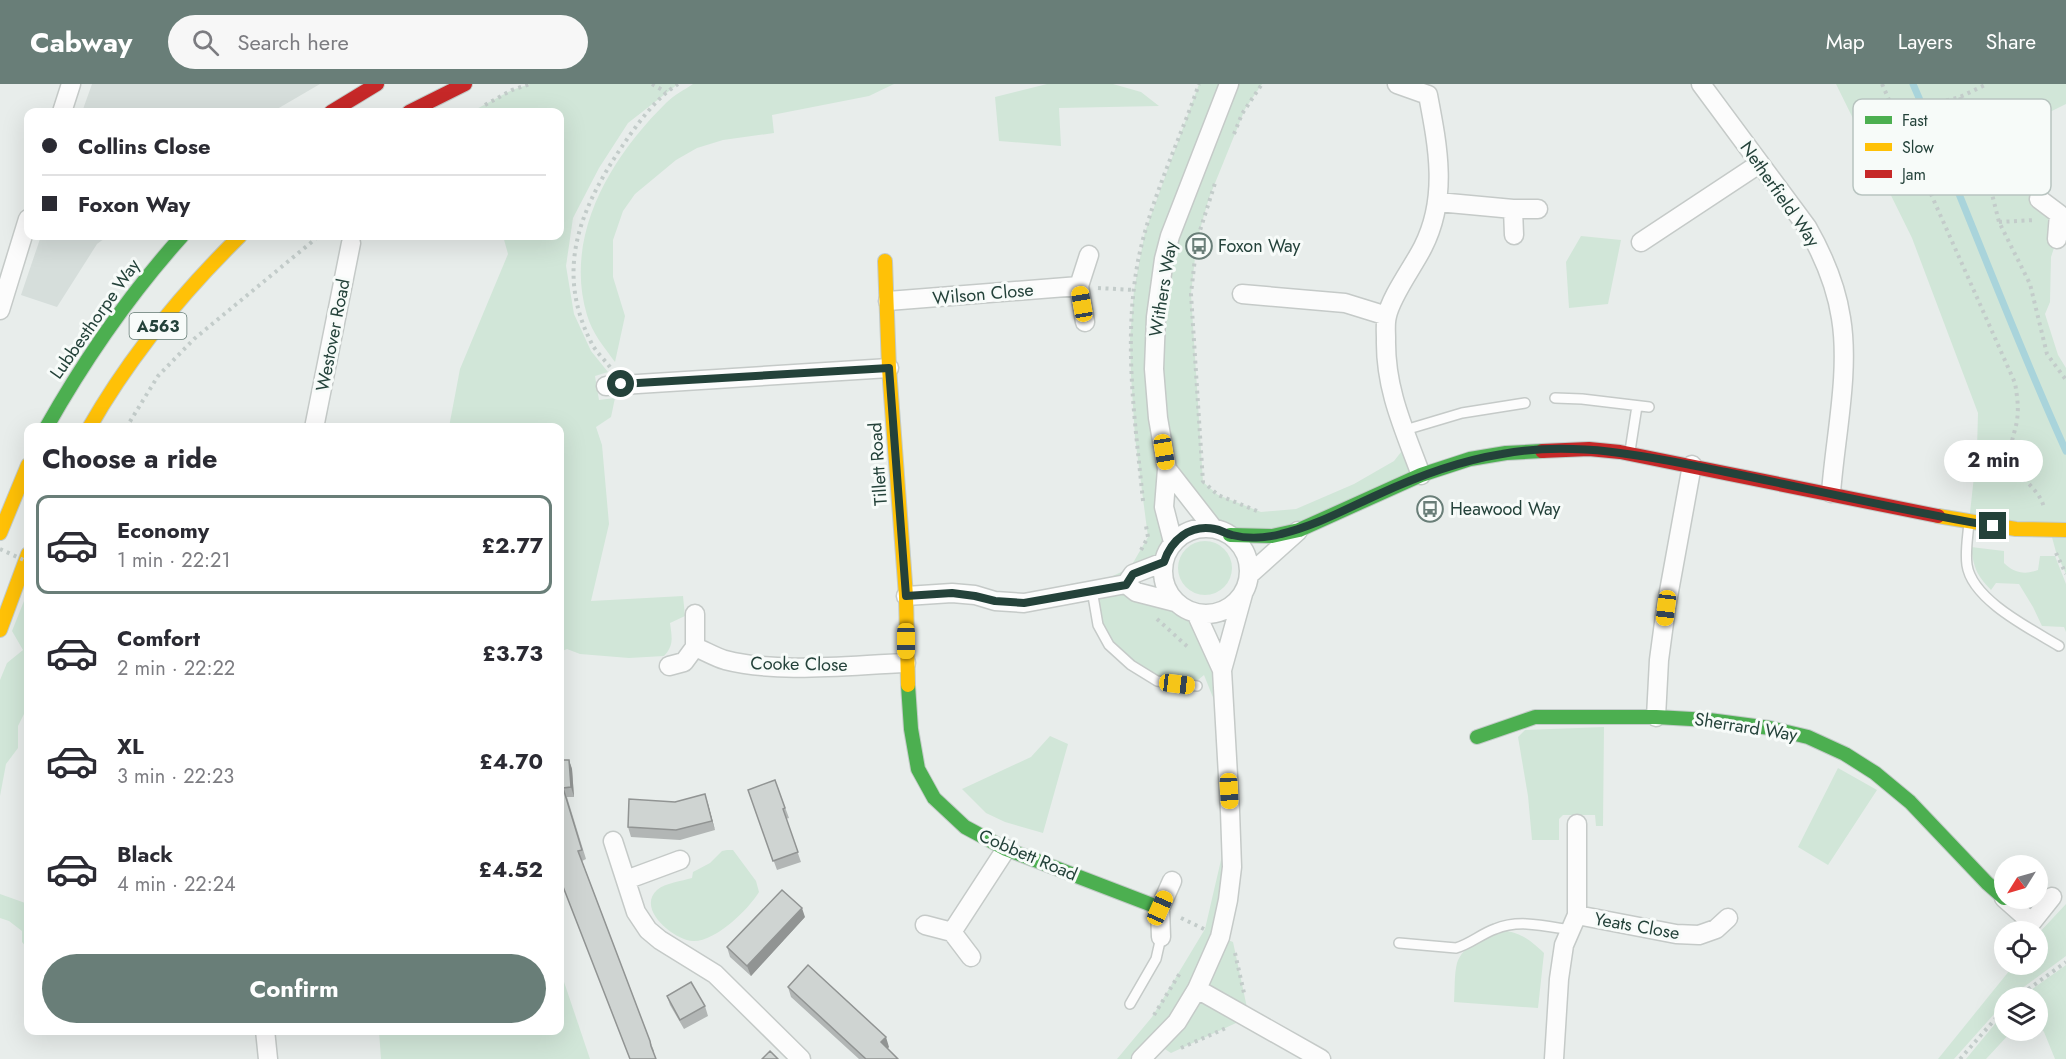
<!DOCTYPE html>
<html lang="en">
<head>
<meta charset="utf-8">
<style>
  body { margin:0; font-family:Jost,sans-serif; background:#f7f7f7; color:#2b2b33; height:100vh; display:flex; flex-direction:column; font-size:22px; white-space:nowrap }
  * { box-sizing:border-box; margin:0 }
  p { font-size:20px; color:#7c7c81 }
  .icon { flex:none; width:33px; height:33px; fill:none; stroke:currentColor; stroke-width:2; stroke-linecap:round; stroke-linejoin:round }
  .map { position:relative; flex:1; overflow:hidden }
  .panel { position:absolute; left:24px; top:339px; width:540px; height:612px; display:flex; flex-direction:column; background:#fff; border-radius:12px; box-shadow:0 6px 24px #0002 }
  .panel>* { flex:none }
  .guide { position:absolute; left:24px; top:24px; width:540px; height:132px; border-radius:12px; box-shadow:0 6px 24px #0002; display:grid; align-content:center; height:132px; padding:0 18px; background:#fff }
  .needle { width:39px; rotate:233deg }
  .fabs { position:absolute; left:1994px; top:771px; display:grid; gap:12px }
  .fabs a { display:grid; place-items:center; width:54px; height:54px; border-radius:50%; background:#fff; box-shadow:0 6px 24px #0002; font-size:30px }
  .end { position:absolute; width:27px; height:27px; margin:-14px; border:8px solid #24423a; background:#fff; box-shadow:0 0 0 3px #fff }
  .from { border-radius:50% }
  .bubble { position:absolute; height:42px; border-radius:21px; background:#fff; box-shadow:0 6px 24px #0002; font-size:20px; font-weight:700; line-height:42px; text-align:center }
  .car { position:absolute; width:18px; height:36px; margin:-18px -9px; border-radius:8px; box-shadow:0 0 4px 2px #0007; background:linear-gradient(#f5c518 24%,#345 0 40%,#f5c518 0 76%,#345 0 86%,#f5c518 0) }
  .guide b { display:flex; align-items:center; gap:21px; height:57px; font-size:22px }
  .guide b+b { border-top:2px solid #e1e1e2 }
  .guide i { width:15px; height:15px; background:#2b2b33 }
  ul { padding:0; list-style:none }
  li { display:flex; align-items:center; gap:18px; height:99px; margin:0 12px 9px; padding:0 6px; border:3px solid transparent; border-radius:12px }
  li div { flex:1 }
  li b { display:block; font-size:22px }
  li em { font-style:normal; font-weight:700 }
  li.active { border-color:#697e78 }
  li>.icon { width:54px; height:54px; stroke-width:1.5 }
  h2 { padding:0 18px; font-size:27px; line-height:72px }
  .primary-button { display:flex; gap:12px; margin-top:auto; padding:12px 18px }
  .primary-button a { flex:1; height:69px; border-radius:36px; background:#697e78; color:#fff; font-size:24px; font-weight:700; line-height:69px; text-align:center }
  header { display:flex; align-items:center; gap:36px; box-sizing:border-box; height:84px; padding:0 30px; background:#697e78; color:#fff }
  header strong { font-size:28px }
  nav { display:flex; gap:33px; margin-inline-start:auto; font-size:21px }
  .search { width:420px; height:54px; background:#f7f7f7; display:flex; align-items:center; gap:15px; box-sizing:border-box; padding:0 21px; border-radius:33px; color:#7c7c81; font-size:22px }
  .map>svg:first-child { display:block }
  .built { fill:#d6dedb }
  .green { fill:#d1e6d8 }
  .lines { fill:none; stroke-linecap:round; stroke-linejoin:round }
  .stream { stroke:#a9d4db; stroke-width:7 }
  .lane-casing { stroke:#c5cac8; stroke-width:12 }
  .street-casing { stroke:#c5cac8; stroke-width:21 }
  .fast-casing { stroke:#c3cbc8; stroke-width:16 }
  .slow-casing { stroke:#c3cbc8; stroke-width:16 }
  .jam-casing { stroke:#c3cbc8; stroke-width:16 }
  .path { stroke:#c3ccca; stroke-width:4; stroke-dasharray:3 4.5; stroke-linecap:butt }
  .lane { stroke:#fcfcfc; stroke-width:9 }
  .street { stroke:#fcfcfc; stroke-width:18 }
  .fast { stroke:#4caf50; stroke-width:14 }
  .slow { stroke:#ffc107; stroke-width:14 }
  .jam { stroke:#c62828; stroke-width:14 }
  .path-bridge { stroke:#c3ccca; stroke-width:4; stroke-dasharray:3 4.5; stroke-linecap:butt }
  .wall { fill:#b2b6b5 }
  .shaded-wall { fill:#919493 }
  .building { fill:#cfd4d2; stroke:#919493; stroke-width:1.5 }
  .route { stroke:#24423a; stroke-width:8 }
  .labels { text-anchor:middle; stroke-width:6; stroke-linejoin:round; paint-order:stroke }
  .shield { fill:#f7fbf9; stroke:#637a73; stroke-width:1.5 }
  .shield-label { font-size:16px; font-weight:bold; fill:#24423a }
  .street-label { font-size:18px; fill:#24423a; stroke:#f7fbf9 }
  .poi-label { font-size:18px; fill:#24423a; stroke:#f7fbf9; text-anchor:start }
  .key { fill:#f7fbf9; stroke:#b8c4c0; stroke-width:1.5 }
  .key-label { font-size:16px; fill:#24423a }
</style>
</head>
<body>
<header>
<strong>Cabway</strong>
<div class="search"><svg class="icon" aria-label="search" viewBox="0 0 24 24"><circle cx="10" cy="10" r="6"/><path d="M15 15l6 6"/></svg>Search here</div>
<nav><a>Map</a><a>Layers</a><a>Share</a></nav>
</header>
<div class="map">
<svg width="2066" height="975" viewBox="0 0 2066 975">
  <rect width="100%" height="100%" fill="#e8edeb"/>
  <!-- built -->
  <path class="built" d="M92,0H320L272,28H82Z
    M41,152H108L97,160L57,223L21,211Z"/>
  <!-- green -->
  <path class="green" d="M530,0H678L628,39L599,84L573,134L566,182L574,230L591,267L608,288L595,292L599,316L615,314L611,333L596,343L602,361L609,440L591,517L683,512L685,532L670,539C672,554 674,561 664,572L629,574L580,570L567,565L560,568V344L449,343L460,285L508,170L503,152H560V28H471L512,6Z
    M693,0H894L869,12L772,31L774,49L723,56L697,64L676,76L635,110L623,127L613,156V193L625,232L615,278C604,263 592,249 587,231C563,151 612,72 666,19C674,11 684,6 693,0Z
    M1047,0H1113L1141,8L1159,22L1059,24L1061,62L999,57L995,13Z
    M1199,0H1262L1245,25L1209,114L1197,156L1191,210L1203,398L1218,411L1261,428L1296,425L1354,400L1394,377L1409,358L1421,391L1299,446L1230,451L1167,386L1173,458L1164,478L1126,500L1196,529L1222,586L1226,646L1204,591L1198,596L1197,602L1157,597L1131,581L1098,541L1093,501L1130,484L1148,453L1135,353L1131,291L1130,255L1134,206L1145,148Z
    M1836,0H2066V20L2005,50L2028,105L2059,130L2057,155L2051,173L2050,218L2045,230L2058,271L2066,284V490L2056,468L2050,446L1969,438L1977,365L1978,329L1912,154Z
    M1581,152L1621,156L1608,220L1569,224L1566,178Z
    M1178 484a27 27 0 1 1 54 0a27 27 0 1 1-54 0Z
    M1971,463L2004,467V479C2014,489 2025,491 2038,486L2040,472H2055L2066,500V548L2064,543L2042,542L2033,523L2019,500L1996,499L1991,506C1976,490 1974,484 1971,463Z
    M28,507V622L18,642V664L6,680L0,712V596L7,579L23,566L12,547Z
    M1604,643L1603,742H1596L1595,731H1563L1559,735V756H1532L1528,712L1518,653L1525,646Z
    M1050,652L1068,660L1043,749L1005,738L986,729L962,705L1031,673Z
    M1838,684L1877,706L1828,781L1798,763Z
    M1224,763L1220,853L1233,858L1249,933L1171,969L1157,960L1141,975H1117L1152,933L1205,845Z
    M727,766H733L756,797L759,808C748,826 715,858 693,857C674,856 636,825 657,806C665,799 682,797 692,794L693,788L710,779L722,767Z
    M0,810L28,820V865L22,858V847L9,837L0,834Z
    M2066,820V872L2010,913L2004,914V919L1954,975H1938L2014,881L2037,880V851Z
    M1502,846C1521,849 1529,855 1544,869L1538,924L1454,918C1455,906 1454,891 1457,879C1463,861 1485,853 1502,846Z
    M2066,881V975H2055L2044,948L2037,938V914L2021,913Z
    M560,886L590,975H381L379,947L560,946Z
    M2004,929V946L2012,947L1986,975H1966Z"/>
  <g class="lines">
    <!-- stream -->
    <path class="stream" d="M1913,0C1966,121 2011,246 2066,367"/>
    <!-- lane casing -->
    <g class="lane-casing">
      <path id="lane" d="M2016,63L2039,115
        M1555,314L1582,315L1649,323
        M1405,346L1462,329L1525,319
        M1630,367L1637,322
        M1969,438C1968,452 1965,467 1967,481C1972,516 2031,545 2059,562
        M1092,506L1098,541L1109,561L1131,581L1157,597L1197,602
        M1399,859L1456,864C1470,860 1481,850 1495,845C1519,835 1545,842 1570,846
        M1130,920L1156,875L1161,853"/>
    </g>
    <!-- street casing -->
    <g class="street-casing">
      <path id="street" d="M1397,0L1428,11C1438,63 1448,114 1423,163C1413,183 1391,212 1387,232C1385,239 1386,248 1386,255C1385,305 1404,345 1421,391
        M1701,0L1807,143C1823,171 1836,201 1841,234C1850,288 1835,354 1831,409
        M62,28L71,0
        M2039,115L2059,130L2057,155
        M1438,118L1513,125
        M1514,151L1513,125H1538
        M1641,158L1759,80
        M1242,210L1345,219L1387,232
        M888,217L1079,202
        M0,226L28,135
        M1085,238L1079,202L1089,171
        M606,302L889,284
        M314,344L351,159
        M1167,385L1213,444
        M1163 487a43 43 0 1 1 86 0a43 43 0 1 1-86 0Z
        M1173,458L1164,423L1167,385L1158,334L1154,285L1156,233L1164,175L1170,152L1229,0
        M1249,491L1298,447
        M1126,500L1136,508L1175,518
        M906,512L952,509L975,511L995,517L1024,519L1126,500L1133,490L1164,478
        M1196,529L1222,586
        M695,563C705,567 715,573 725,576C779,590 850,581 906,579
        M669,582L684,578L695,563V530
        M1656,633L1659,576L1666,524L1692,381
        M613,757L636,828L648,846L660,856L715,890L801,975
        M626,796L680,776
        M2004,814L2031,838
        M1577,831L1676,850L1699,851L1716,845L1728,834
        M925,841L952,848L971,873
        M952,848L1006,765
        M2024,848L2052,813
        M1161,853L1160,824L1172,797
        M1197,905L1321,975
        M265,946L268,975
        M1141,975L1177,938L1197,905L1220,853L1228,816L1232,783L1230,727L1222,586L1243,510
        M1554,975L1559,895L1564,861L1577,831V740"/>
    </g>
    <!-- fast casing -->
    <g class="fast-casing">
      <path id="fast" d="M46,344C85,275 129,211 182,152
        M1230,451L1272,452L1299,446L1421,391L1470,375L1506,369L1542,367
        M908,601L911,645L918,685L934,714L965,743L1006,765L1160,824
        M1477,653L1535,633H1656L1709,636L1770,644L1808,653L1845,670L1875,689L1910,718L1987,799L2004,814"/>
    </g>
    <!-- slow casing -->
    <g class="slow-casing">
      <path id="slow" d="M885,177L889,284L906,512L908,601
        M89,344C130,272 181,210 240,152
        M1938,432L2016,445L2066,446
        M0,449L28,381
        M0,546L28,470"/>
    </g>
    <!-- jam casing -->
    <g class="jam-casing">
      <path id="jam" d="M331,28L377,0
        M409,28L465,0
        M1542,367L1589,365L1620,368L1938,432"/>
    </g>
    <!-- path -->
    <path class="path" d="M652,0L666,8
      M1882,0L2015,299C2017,311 2019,324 2017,336C2015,351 2007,363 2013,378C2020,396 2040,405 2044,424
      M1960,13L1985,82L1999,138L2030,200L2047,270L2066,296
      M485,21L512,6L530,0
      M1896,31L1907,26L1960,13L1987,0
      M1234,50L1242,30L1262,0
      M1999,138L2035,136
      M1098,204L1134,206
      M610,283C604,275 595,267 591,258C554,185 581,123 623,61C638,39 656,14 678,0
      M126,344L158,292L194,255L319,152
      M1202,399L1203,398L1191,210L1197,156L1216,96
      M1208,402L1218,411L1257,427
      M1143,417C1135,336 1123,258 1138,177C1150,116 1179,58 1199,0
      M1141,466L1148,453L1146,442
      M2056,469L2066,490
      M1157,535L1189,564
      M1181,834L1204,845
      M1235,869L1244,909
      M2016,914L2066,878
      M1154,931L1180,889
      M1181,964L1226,944
      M1960,975L2004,925"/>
    <!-- lane -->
    <use href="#lane" class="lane"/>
    <!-- street -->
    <use href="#street" class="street"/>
    <!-- fast -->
    <use href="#fast" class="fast"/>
    <!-- slow -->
    <use href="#slow" class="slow"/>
    <!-- jam -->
    <use href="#jam" class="jam"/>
    <!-- path-bridge -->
    <path class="path-bridge" d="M0,465L28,478"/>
  </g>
  <!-- wall -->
  <path class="wall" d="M560,676H569L572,685L574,713H567L586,775L582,777L650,957L654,967V971L562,800Z
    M775,696L789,734L786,735L801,778L777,786L748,706Z
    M708,720L715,746L680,756L631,753L628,743Z
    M805,833L751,892L730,873L727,863Z
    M788,903L889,963L887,965L898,975H859L791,913Z
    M667,912L705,922L708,932L684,945L670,921Z"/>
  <!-- shaded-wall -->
  <path class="shaded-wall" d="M569,676L572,685L574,713L571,703Z
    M705,710L708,720L715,746L712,737Z
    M802,824L805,833L751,892L747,882Z
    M886,953L889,963L884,968L881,958Z"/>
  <!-- building -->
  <path class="building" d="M560,676H569L571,703L563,704L582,766L578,767L650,957L651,962L656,975H630L562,800L560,790Z
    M775,696L785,724L783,725L798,768L773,777L748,706Z
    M705,710L712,737L676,746L628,743L629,715L675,718Z
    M782,806L802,824L747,882L727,863Z
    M808,881L886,953L881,958L898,975H866L788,903Z
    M691,898L705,922L680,936L667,912Z
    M770,967L778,975H762Z"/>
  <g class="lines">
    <!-- route -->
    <path class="route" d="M621,300L889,284L906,512L952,509L975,512L995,517L1024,519L1126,501L1133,490L1164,478C1171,456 1190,440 1215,445C1221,446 1226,450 1232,451C1247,455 1266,454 1281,450C1315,442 1346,425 1377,411C1418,392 1458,377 1502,370C1576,356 1653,373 1726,388C1815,406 1903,427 1993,442"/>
  </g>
  <!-- icons -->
  <defs>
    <g id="bus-ring" transform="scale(1.35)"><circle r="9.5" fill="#f7fbf9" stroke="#697e78" stroke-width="1.5"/><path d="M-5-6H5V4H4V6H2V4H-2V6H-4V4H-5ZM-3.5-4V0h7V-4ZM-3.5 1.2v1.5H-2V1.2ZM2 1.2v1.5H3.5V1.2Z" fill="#697e78"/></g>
  </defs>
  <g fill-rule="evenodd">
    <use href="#bus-ring" x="1199" y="162"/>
    <use href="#bus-ring" x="1430" y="425"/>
  </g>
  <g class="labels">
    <!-- shield labels -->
    <rect class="shield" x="129.5" y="229" width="57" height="26" rx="4.5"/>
    <g class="shield-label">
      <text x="158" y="248">A563</text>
    </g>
    <!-- street labels -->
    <g class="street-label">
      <text transform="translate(1780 110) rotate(55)" y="6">Netherfield Way</text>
      <text transform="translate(1163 205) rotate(-81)" y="6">Withers Way</text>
      <text transform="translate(983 210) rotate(-5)" y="6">Wilson Close</text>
      <text transform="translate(95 235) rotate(-55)" y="6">Lubbesthorpe Way</text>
      <text transform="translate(333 251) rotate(-79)" y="6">Westover Road</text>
      <text transform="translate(878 380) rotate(-94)" y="6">Tillett Road</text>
      <text transform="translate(799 580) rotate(1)" y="6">Cooke Close</text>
      <text transform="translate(1746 643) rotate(9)" y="6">Sherrard Way</text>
      <text transform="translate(1028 771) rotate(23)" y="6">Cobbett Road</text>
      <text transform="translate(1637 842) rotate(10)" y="6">Yeats Close</text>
    </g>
    <!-- poi labels -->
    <g class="poi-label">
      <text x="1218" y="168">Foxon Way</text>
      <text x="1450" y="431">Heawood Way</text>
    </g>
  </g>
  <!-- legend -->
  <rect x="1853" y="15" width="198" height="96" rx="9" class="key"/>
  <rect x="1865" y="32" width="27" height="8" fill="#4caf50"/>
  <rect x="1865" y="59" width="27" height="8" fill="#ffc107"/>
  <rect x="1865" y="86" width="27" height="8" fill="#c62828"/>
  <g class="key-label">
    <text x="1902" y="42">Fast</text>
    <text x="1902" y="69">Slow</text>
    <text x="1902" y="96">Jam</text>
  </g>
</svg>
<div class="fabs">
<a><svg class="needle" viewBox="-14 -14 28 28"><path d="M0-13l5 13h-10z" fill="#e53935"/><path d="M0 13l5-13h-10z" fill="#7c7c81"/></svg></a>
<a><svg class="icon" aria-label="locate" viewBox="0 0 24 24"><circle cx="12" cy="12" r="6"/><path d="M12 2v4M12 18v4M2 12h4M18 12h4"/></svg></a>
<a><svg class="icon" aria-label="layers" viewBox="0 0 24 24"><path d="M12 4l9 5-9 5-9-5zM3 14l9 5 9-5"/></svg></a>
</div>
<i class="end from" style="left:621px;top:300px"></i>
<i class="end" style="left:1993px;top:442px"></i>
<div class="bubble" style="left:1944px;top:356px;width:99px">2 min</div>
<i class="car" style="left:1082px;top:220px;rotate:350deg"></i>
<i class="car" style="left:1164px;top:368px;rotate:171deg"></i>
<i class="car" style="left:1666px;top:524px;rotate:187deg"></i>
<i class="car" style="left:906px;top:557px;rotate:180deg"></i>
<i class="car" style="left:1177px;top:600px;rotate:97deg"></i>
<i class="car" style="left:1229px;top:707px;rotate:177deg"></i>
<i class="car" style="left:1160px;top:824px;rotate:24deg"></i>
<div class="guide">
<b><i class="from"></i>Collins Close</b>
<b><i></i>Foxon Way</b>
</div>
<section class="panel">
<h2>Choose a ride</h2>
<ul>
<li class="active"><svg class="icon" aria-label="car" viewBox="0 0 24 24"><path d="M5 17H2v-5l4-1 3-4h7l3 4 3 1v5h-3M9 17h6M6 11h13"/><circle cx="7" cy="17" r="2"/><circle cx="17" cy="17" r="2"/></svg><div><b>Economy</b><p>1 min · 22:21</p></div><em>£2.77</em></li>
<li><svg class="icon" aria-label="car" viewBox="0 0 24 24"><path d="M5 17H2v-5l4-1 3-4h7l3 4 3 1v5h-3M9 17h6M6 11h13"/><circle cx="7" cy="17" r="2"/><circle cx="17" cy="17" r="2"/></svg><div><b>Comfort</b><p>2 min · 22:22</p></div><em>£3.73</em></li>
<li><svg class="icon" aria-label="car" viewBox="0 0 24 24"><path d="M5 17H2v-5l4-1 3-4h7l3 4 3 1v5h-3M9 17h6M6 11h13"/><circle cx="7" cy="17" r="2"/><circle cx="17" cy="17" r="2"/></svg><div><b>XL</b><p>3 min · 22:23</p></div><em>£4.70</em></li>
<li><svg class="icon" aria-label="car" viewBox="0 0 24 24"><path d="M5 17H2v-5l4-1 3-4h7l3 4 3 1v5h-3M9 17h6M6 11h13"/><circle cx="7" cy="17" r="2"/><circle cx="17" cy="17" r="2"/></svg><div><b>Black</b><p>4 min · 22:24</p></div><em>£4.52</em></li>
</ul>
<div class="primary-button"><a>Confirm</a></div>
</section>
</div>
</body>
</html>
